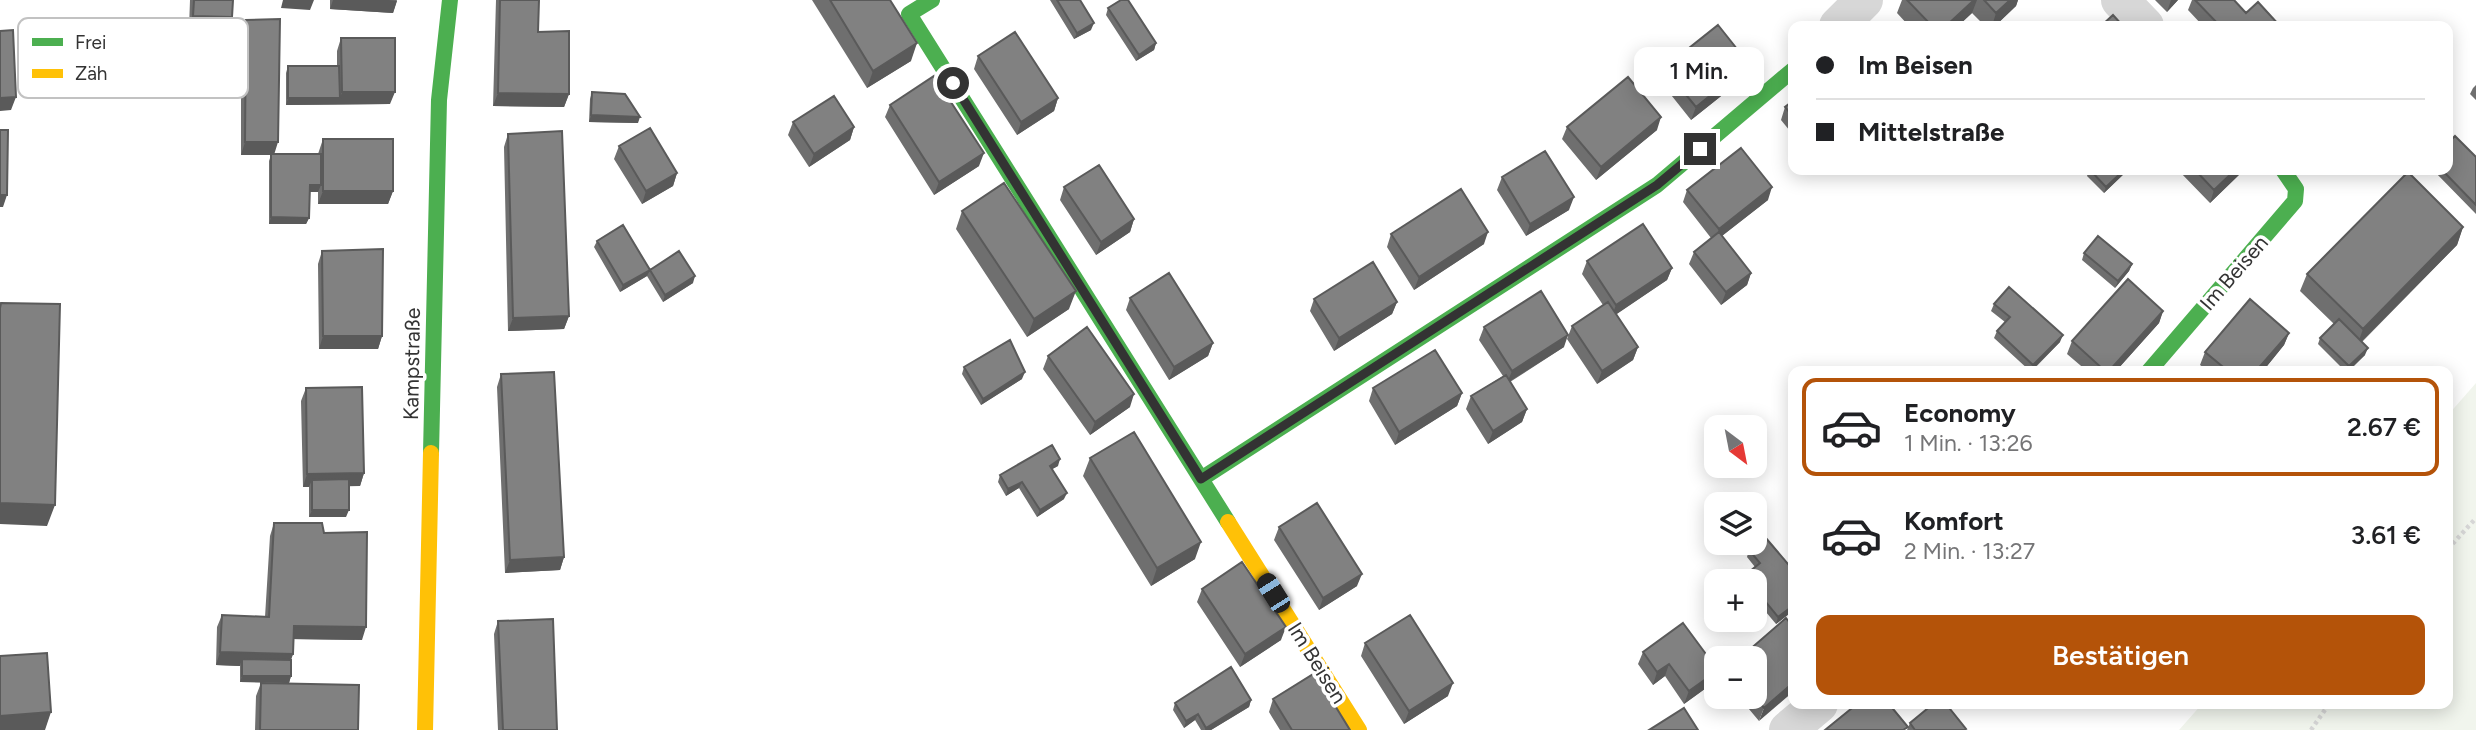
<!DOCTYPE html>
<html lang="de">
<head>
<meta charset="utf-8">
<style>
  body { margin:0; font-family:Figtree,sans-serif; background:#f6f6f6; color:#202124; height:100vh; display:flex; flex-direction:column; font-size:26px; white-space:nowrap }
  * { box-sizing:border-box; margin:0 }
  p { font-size:23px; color:#757577 }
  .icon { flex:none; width:38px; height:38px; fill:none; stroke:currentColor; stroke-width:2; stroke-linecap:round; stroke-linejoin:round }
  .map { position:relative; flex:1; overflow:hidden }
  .sheet { position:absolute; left:1788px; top:366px; width:665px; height:343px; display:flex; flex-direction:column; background:#fff; border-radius:14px; box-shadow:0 4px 18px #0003 }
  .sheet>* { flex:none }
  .hud { position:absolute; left:1788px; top:21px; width:665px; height:154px; border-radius:14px; box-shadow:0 4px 18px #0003; display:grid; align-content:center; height:154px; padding:0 28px; background:#fff }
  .needle { width:46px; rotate:148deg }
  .tools { position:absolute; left:1704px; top:415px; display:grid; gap:14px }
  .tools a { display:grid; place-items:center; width:63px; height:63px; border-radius:14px; background:#fff; box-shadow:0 4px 18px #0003; font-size:35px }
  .end { position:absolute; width:32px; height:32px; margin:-16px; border:9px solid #333; background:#fff; box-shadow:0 0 0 4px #fff }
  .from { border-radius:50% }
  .bubble { position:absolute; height:49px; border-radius:14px; background:#fff; box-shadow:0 4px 18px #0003; font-size:23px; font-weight:600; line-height:49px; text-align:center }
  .car { position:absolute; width:21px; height:42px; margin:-21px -10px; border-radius:9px; box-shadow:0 0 5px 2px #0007; background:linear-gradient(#222 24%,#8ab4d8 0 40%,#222 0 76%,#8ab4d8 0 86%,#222 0) }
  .hud b { display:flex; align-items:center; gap:24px; height:66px; font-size:26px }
  .hud b+b { border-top:2px solid #e0e0e0 }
  .hud i { width:18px; height:18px; background:#202124 }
  ul { padding:12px 0 0; list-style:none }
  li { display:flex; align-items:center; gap:21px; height:98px; margin:0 14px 10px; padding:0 14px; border:4px solid transparent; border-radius:14px }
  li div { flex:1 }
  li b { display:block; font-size:26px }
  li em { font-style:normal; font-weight:600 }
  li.on { border-color:#b45309 }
  li>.icon { width:63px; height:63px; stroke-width:1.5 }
  .button { display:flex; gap:14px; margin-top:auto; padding:14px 28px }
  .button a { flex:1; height:80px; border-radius:14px; background:#b45309; color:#fff; font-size:28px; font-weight:600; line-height:80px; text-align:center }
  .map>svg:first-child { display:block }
  .green { fill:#f1f5ed }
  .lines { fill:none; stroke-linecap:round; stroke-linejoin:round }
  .path { stroke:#d6d6d6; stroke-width:4.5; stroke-dasharray:3.5 3.5; stroke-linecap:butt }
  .street { stroke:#d7d7d7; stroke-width:38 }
  .fast { stroke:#4caf50; stroke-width:16 }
  .slow { stroke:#ffc107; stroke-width:16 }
  .wall { fill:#6f6f6f }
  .shaded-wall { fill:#5a5a5a }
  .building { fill:#818181; stroke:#5a5a5a; stroke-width:2 }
  .route { stroke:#333; stroke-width:9 }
  .labels { text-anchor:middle; stroke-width:7; stroke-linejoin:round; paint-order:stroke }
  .street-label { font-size:21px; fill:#333; stroke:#fff }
  .key { fill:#fff; stroke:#c2c2c2; stroke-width:2 }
  .key-label { font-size:19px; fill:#333 }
</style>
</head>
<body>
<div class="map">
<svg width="2476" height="730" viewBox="0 0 2476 730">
  <rect width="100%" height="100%" fill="#fff"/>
  <!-- green -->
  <path class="green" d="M2476,383V730H2179L2202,704H2448V415Z"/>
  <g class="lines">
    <!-- path -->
    <path class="path" d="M2448,549L2476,518
      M2311,730L2329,704"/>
    <!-- street -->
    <path class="street" d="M2120,0L2145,26
      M1838,26L1864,0
      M1788,730L1819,704"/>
    <!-- fast -->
    <path class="fast" d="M932,0L909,14L1228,522
      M2149,371L2295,201L2296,189L2283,170
      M431,453L439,100L450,0
      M1201,479L1657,185L1794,69"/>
    <!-- slow -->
    <path class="slow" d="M1228,522L1359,730
      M425,730L431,453"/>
  </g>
  <!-- wall -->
  <path class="wall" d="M190,0H233L232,17L227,30L189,28Z
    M330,0H397L393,13L330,9Z
    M496,0H539L538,32L569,94L564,107L493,106Z
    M812,0H890L911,61L867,88Z
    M1050,0H1080L1091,30L1074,39Z
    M1902,0H2018L2016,6L1995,26H1985L1972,13L1958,26H1909L1897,13Z
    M2155,0H2178L2167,12Z
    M2192,0H2234L2246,13L2280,26H2203L2188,10Z
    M1108,8L1156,43L1154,50L1136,61L1106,15Z
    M246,20L274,154H318L323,139L393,191L388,204H318V192H309V218L306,224H269V161L271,155H241V32Z
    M341,38L390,104L286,105V73L288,66H337V51Z
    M978,56L1058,98L1054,111L1017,135L974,69Z
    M1749,64L1745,77L1691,120L1660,81L1664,68Z
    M2476,85V100L2470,94L2473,88Z
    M592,92L638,123L589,122L590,99Z
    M1794,100V136L1781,120L1785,107Z
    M890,105L979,166L934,195L885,117Z
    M793,122L854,127L850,140L809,167L788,135Z
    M1567,127L1657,130L1596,180L1562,139Z
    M508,134L569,316L564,329L508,331L504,147Z
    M619,146L677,173L673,186L642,204L614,159Z
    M2476,157V214L2433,170H2448Z
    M2089,170H2128L2104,193L2087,176Z
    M2178,170H2244L2210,203Z
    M1502,177L1569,210L1526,236L1497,190Z
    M1064,187L1134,219L1130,232L1096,255L1060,200Z
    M1687,190L1768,200L1722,236L1751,273L1747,285L1721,305L1689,264L1694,252L1711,238L1683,202Z
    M962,211L1069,309L1027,337L956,229Z
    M2463,227L2457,245L2362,342L2365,355L2349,371H2345L2318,344L2320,338L2334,324L2300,291L2307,274Z
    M1391,234L1484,244L1414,290L1387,247Z
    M597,241L650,270L647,276L620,292L594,247Z
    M322,251L382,336L378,349H319L318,264Z
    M2084,253L2132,264L2129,271L2115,288L2082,260Z
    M1587,261L1672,268L1667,280L1616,314L1638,347L1633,360L1597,384L1567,339L1572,326L1603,305L1582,274Z
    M650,270L693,283L663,302L647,276Z
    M1130,298L1213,343L1208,356L1169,380L1126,310Z
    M1314,299L1397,302L1392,314L1334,351L1310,311Z
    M1994,304L2060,342L2032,371H2030L1994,338L1997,331L2005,322L1991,311Z
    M2163,311L2159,323L2116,371H2087L2067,354L2072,341Z
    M1484,327L1564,347L1510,382L1527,409L1522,422L1488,444L1466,409L1471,396L1503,376L1479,340Z
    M2289,333L2284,345L2263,371H2208L2200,365L2205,352Z
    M1048,356L1130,407L1090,435L1043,369Z
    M964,367L1022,379L981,405L962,374Z
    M501,374L564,557L560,570L505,573L497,387Z
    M306,388L364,473L360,486H349L346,517H309V487H303L301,401Z
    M1373,388L1462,393L1457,406L1395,445L1369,401Z
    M1090,458L1195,559L1151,586L1083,476Z
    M1058,466L1052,469L1064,499L1037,517L1019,488L1006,496L998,482L1000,475Z
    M274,523L324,533L362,640L293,639V654L291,660V676L289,683L240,682V666L216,665L217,627L222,615L265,617L270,536Z
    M1279,527L1357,586L1319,610L1274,540Z
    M1749,550L1794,571V610L1776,624L1755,599V581H1743L1744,576L1755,567L1747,557Z
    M1202,589L1281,640L1240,667L1197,602Z
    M1717,589V606L1711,599L1713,592Z
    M1727,620H1745L1734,628Z
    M498,621L557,730H498L494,634Z
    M1794,628L1759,721L1738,696H1755Z
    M1365,643L1448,696L1404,724L1361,656Z
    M1643,652L1717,669V673L1713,683L1684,704L1665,676L1653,685L1638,664Z
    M261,683L358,730H255L256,696Z
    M1273,699L1350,730H1280L1269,712Z
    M1251,700L1249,707L1211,730H1201L1195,720L1184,728L1173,710L1175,703Z
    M1933,704H1949L1947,705L1965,730H1907L1910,723Z"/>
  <!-- shaded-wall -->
  <path class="shaded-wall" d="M283,0H314L310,10L281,8Z
    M333,0H389L397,1L393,13L330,9Z
    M1974,0H1977L1972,13L1958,26H1946Z
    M2010,0H2018L2016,6L1995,26H1992L1996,13Z
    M2171,0H2178L2167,12Z
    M193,16L232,17L227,30L189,28Z
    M1094,23L1091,30L1074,39L1077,33Z
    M917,43L911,61L867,88L873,71Z
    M1156,43L1154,50L1136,61L1139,55Z
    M1749,64L1745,77L1691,120L1696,107Z
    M342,92H395L390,104L286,105L288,98H340Z
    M498,93L569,94L564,107L493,106Z
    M16,97L11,110L0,111V98Z
    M1058,98L1054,111L1017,135L1021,122Z
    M591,115L640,117L638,123L589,122Z
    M1661,117L1657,130L1596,180L1601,167Z
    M854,127L850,140L809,167L814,154Z
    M245,142H278L274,155H241Z
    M984,153L979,166L934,195L939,182Z
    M2124,170H2128L2104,193L2106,187Z
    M2235,170H2244L2210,203L2214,190Z
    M677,173L673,186L642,204L646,191Z
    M310,185H321L318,192H307Z
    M1772,187L1768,200L1714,242L1719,229Z
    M323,191H393L388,204H318Z
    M0,195H7L3,207H0Z
    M1574,197L1569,210L1526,236L1530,224Z
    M271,217L309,218L306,224H269Z
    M1134,219L1130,232L1096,255L1101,242Z
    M2463,227L2457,245L2357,346L2363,329Z
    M1488,232L1484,244L1414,290L1419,277Z
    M2132,264L2129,271L2115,288L2118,281Z
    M1672,268L1667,280L1611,318L1616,305Z
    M650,270L647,276L620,292L623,285Z
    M1751,273L1747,285L1721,305L1726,292Z
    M695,276L693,283L663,302L665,295Z
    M1076,291L1069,309L1027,337L1034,319Z
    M1397,302L1392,314L1334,351L1339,338Z
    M2163,311L2159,323L2116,371H2109Z
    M569,316L564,329L508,331L513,318Z
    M2289,333L2284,345L2263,371H2256Z
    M1568,335L1564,347L1507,383L1512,371Z
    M2063,335L2060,342L2031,371L2033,365Z
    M323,336H382L378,349H319Z
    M1213,343L1208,356L1169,380L1174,367Z
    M1638,347L1633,360L1597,384L1602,371Z
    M2368,348L2365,355L2348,371L2349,366Z
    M1025,372L1022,379L981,405L983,399Z
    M1462,393L1457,406L1395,445L1399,432Z
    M1134,394L1130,407L1090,435L1095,422Z
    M1527,409L1522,422L1488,444L1493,431Z
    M1060,459L1058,466L1047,472L1050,466Z
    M364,473L360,486L312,487V480L309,487H303L307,474Z
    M1022,482L1019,488L1006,496L1008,489Z
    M1067,493L1064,499L1037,517L1040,510Z
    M0,503L55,505L47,526L0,524Z
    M312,510H349L346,517H309Z
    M1201,542L1195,559L1151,586L1157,568Z
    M564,557L560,570L505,573L510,560Z
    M1362,574L1357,586L1319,610L1323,598Z
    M1794,605V610L1776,624L1778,617Z
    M1739,620H1745L1734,628L1737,621Z
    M294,626L366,627L362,640L289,639Z
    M1286,627L1281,640L1240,667L1245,654Z
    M220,652L293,654L288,667L242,659L240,666L216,665Z
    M1669,664L1665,676L1653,685L1657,672Z
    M1717,671L1713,683L1684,704L1689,691Z
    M242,676H291L289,683L240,682Z
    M1794,682V691L1759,721L1764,708Z
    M1453,683L1448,696L1404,724L1409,711Z
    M1251,700L1249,707L1211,730H1205L1206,728Z
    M51,712L45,730H0V716Z
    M1198,714L1195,720L1184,728L1186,721Z"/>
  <!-- building -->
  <path class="building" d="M194,0H233L232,17L193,16Z
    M500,0H539L538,32L569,31V94L498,93Z
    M830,0H890L917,43L873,71Z
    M1057,0H1080L1094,23L1077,33Z
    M1121,0H1128L1156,43L1139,55L1108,8Z
    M1907,0H1974L1946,26H1932Z
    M1984,0H2010L1996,13Z
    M2195,0H2234L2246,13L2258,2L2280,26H2220Z
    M2113,15L2123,26H2101Z
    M280,19L278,142H245L246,20Z
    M1718,25L1749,64L1696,107L1664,68Z
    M13,30L16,97L0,98V31Z
    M1015,32L1058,98L1021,122L978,56Z
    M341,38H395V92H342Z
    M288,66H339L340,98H288Z
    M934,76L984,153L939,182L890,105Z
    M1628,77L1661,117L1601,167L1567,127Z
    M592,92L625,94L640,117L591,115Z
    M834,96L854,127L814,154L793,122Z
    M1794,100V118L1785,107Z
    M650,128L677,173L646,191L619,146Z
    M0,130H8L7,195H0Z
    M562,131L569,316L513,318L508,134Z
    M2455,136L2476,157V205L2442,170H2448V143Z
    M323,139H393V191H323Z
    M1741,148L1772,187L1719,229L1687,190Z
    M1545,151L1574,197L1530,224L1502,177Z
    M271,154H321V185H310L309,218L271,217Z
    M1099,165L1134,219L1101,242L1064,187Z
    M2090,170H2124L2106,187Z
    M2195,170H2235L2214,190Z
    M2408,172L2463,227L2363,329L2307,274Z
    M1004,183L1076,291L1034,319L962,211Z
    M1461,189L1488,232L1419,277L1391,234Z
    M1643,224L1672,268L1616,305L1587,261Z
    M623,225L650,270L623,285L597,241Z
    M1719,232L1751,273L1726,292L1694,252Z
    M2098,236L2132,264L2118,281L2084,253Z
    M383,249L382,336H323L322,251Z
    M679,251L695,276L665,295L650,270Z
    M1373,262L1397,302L1339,338L1314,299Z
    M1169,273L1213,343L1174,367L1130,298Z
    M2128,279L2163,311L2109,371H2105L2072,341Z
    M2009,287L2063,335L2033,365L1997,331L2010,317L1994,304Z
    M1541,291L1568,335L1512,371L1484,327Z
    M2250,299L2289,333L2256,371H2228L2205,352Z
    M1608,302L1638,347L1602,371L1572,326Z
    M1,303L60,304L55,505L0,503V308Z
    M2339,319L2368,348L2349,366L2320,338Z
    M1087,327L1134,394L1095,422L1048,356Z
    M1010,340L1025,372L983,399L964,367Z
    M1435,350L1462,393L1399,432L1373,388Z
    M554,372L564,557L510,560L501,374Z
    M1506,375L1527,409L1493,431L1471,396Z
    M362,387L364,473L307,474L306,388Z
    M1134,432L1201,542L1157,568L1090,458Z
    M1052,445L1060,459L1050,466L1067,493L1040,510L1022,482L1008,489L1000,475Z
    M349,479V510H312V480Z
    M1317,503L1362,574L1323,598L1279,527Z
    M274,523H322L324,533L367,532L366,627L294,626L293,654L220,652L222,615L269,617Z
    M1765,537L1794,571V605L1778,617L1755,589V581H1749L1744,576L1760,563L1749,550Z
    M1242,562L1286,627L1245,654L1202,589Z
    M1410,615L1453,683L1409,711L1365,643Z
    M1786,618L1794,628V682L1764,708L1754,696H1755V658H1740Z
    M553,619L557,730H503L498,621Z
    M1683,623L1717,669V671L1689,691L1669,664L1657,672L1643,652Z
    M47,653L51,712L0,716V656Z
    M242,659L291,660V676H242Z
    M1231,667L1251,700L1206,728L1198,714L1186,721L1175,703Z
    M1315,673L1350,730H1292L1273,699Z
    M261,683L359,685L358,730H260Z
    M1857,704H1889L1908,727L1903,730H1825Z
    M1933,704H1946L1966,729L1964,730H1915L1910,723Z
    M1684,708L1698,730H1649Z"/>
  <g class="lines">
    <!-- route -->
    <path class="route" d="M953,83L1201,479L1657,185L1700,149"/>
  </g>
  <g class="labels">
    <!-- street labels -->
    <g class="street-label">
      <text transform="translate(2234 273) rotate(-49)" y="7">Im Beisen</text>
      <text transform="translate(412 364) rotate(-89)" y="7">Kampstraße</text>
      <text transform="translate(1317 663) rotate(58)" y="7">Im Beisen</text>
    </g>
  </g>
  <!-- legend -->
  <rect x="18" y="18" width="230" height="80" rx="10" class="key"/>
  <rect x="32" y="38" width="31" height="8" fill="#4caf50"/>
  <rect x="32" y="69" width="31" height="9" fill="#ffc107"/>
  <g class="key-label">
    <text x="75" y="49">Frei</text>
    <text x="75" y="80">Zäh</text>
  </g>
</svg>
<div class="tools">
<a><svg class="needle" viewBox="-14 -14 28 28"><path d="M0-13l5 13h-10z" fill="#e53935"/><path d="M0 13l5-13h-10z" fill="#757577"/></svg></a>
<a><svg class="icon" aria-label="layers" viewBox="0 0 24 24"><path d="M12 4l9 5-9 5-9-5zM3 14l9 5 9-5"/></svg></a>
<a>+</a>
<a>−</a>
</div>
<i class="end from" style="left:953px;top:83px"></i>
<i class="end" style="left:1700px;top:149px"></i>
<div class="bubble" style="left:1634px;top:47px;width:130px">1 Min.</div>
<i class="car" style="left:1273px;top:593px;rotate:328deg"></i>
<div class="hud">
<b><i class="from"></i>Im Beisen</b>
<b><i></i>Mittelstraße</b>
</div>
<section class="sheet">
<ul>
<li class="on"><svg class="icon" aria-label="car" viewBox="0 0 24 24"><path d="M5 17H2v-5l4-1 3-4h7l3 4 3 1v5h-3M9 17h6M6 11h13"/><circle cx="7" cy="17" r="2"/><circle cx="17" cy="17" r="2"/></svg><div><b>Economy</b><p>1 Min. · 13:26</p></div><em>2.67 €</em></li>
<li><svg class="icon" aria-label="car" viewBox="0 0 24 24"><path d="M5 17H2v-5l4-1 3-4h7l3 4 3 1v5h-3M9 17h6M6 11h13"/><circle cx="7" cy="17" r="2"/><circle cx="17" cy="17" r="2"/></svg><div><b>Komfort</b><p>2 Min. · 13:27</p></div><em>3.61 €</em></li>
</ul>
<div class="button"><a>Bestätigen</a></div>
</section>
</div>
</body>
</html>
